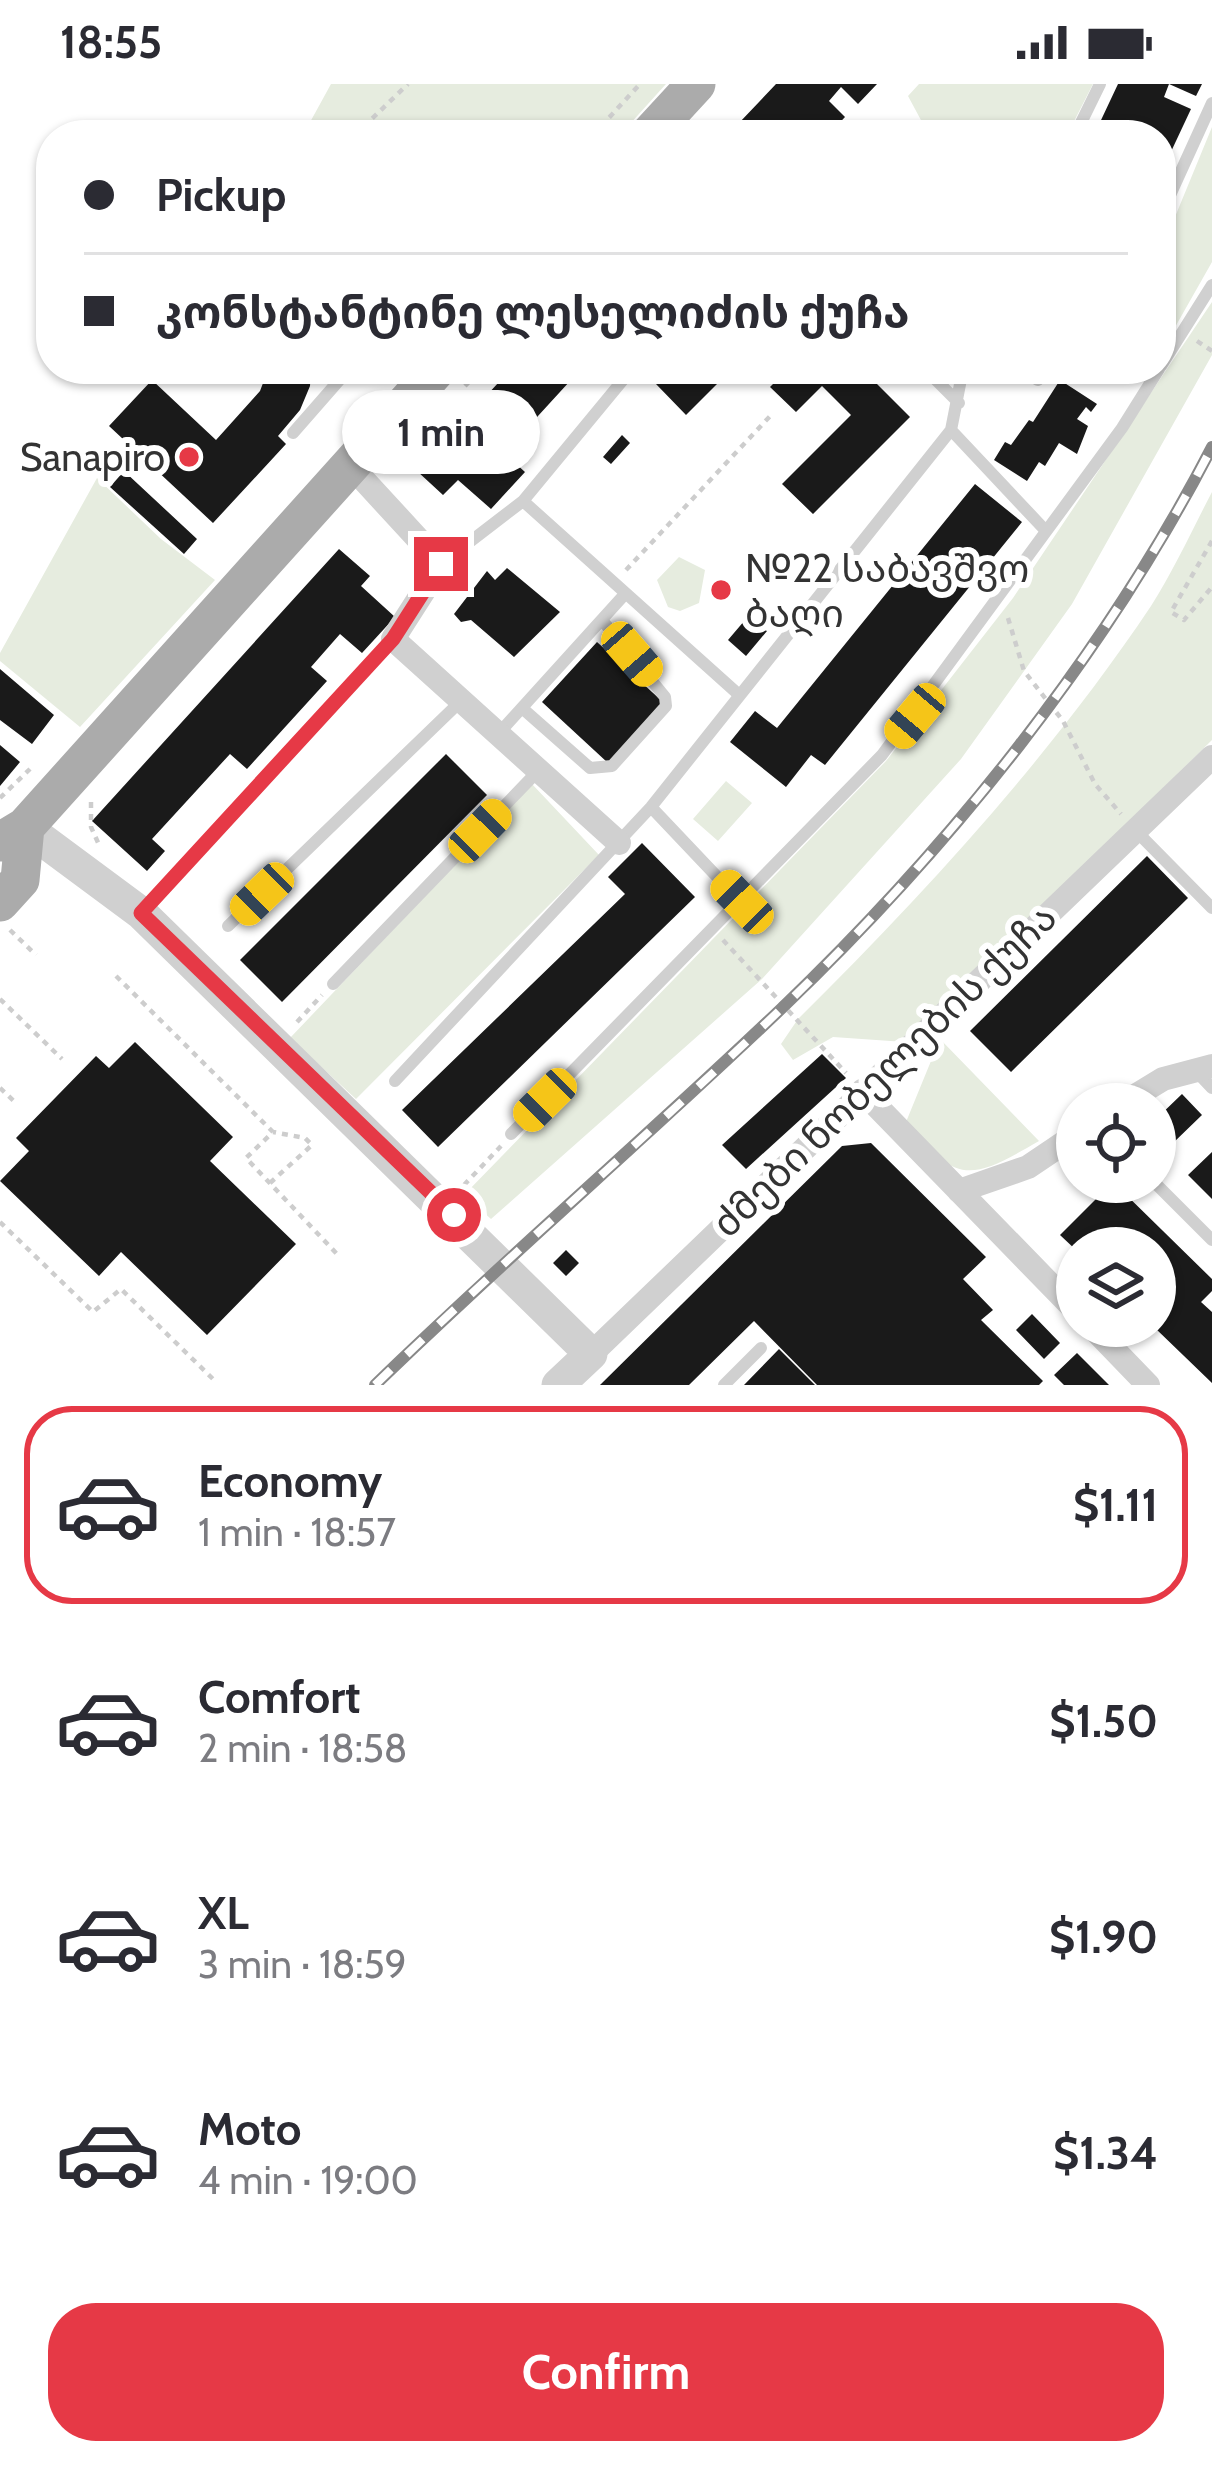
<!DOCTYPE html>
<html lang="en">
<head>
<meta charset="utf-8">
<style>
  body { margin:0; font-family:Cabin,"Noto Sans Georgian",sans-serif; background:#f7f7f7; color:#2b2b33; height:100vh; display:flex; flex-direction:column; font-size:45px; white-space:nowrap }
  * { box-sizing:border-box; margin:0 }
  p { font-size:39px; color:#7c7c81 }
  .icon { flex:none; width:66px; height:66px; fill:none; stroke:currentColor; stroke-width:2; stroke-linecap:round; stroke-linejoin:round }
  .map { position:relative; height:1301px; overflow:hidden }
  .drawer { display:flex; flex-direction:column; background:#fff; flex:1 }
  .drawer>* { flex:none }
  .hud { position:absolute; left:36px; top:36px; width:1140px; height:264px; border-radius:48px; box-shadow:0 3px 9px #0004; display:grid; align-content:center; height:264px; padding:0 48px; background:#fff }
  .fabs { position:absolute; left:1056px; top:999px; display:grid; gap:24px }
  .fabs a { display:grid; place-items:center; width:120px; height:120px; border-radius:50%; background:#fff; box-shadow:0 3px 9px #0004; font-size:60px }
  .end { position:absolute; width:54px; height:54px; margin:-27px; border:15px solid #e63946; background:#fff; box-shadow:0 0 0 6px #fff }
  .from { border-radius:50% }
  .bubble { position:absolute; height:84px; border-radius:42px; background:#fff; box-shadow:0 3px 9px #0004; font-size:39px; font-weight:700; line-height:84px; text-align:center }
  .car { position:absolute; width:36px; height:72px; margin:-36px -18px; border-radius:15px; box-shadow:0 0 9px 3px #0007; background:linear-gradient(#f5c518 24%,#345 0 40%,#f5c518 0 76%,#345 0 86%,#f5c518 0) }
  .hud b { display:flex; align-items:center; gap:42px; height:114px; font-size:45px }
  .hud b+b { border-top:3px solid #e1e1e2 }
  .hud i { width:30px; height:30px; background:#2b2b33 }
  ul { padding:21px 0 0; list-style:none }
  li { display:flex; align-items:center; gap:36px; height:198px; margin:0 24px 18px; padding:0 24px; border:6px solid transparent; border-radius:48px }
  li div { flex:1 }
  li b { display:block; font-size:45px }
  li em { font-style:normal; font-weight:700 }
  li.on { border-color:#e63946 }
  li>.icon { width:108px; height:108px; stroke-width:1.5 }
  .cta { display:flex; gap:24px; margin-top:auto; padding:24px 48px }
  .cta a { flex:1; height:138px; border-radius:48px; background:#e63946; color:#fff; font-size:48px; font-weight:700; line-height:138px; text-align:center }
  .status { display:flex; justify-content:space-between; align-items:center; height:84px; padding:0 60px; background:#fff; direction:ltr }
  .status svg { height:33px; fill:currentColor }
  .map>svg:first-child { display:block }
  .green { fill:#e6ecdf }
  .building { fill:#1a1a1a }
  .lines { fill:none; stroke-linecap:round; stroke-linejoin:round }
  .path { stroke:#cdcdcd; stroke-width:4.5; stroke-dasharray:6 6; stroke-linecap:butt }
  .service { stroke:#d0d0d0; stroke-width:12 }
  .minor { stroke:#d0d0d0; stroke-width:24 }
  .tertiary { stroke:#d0d0d0; stroke-width:33 }
  .primary { stroke:#ababab; stroke-width:39 }
  .rail-casing { stroke:#888; stroke-width:12 }
  .rail { stroke:#fff; stroke-width:8; stroke-dasharray:22; stroke-linecap:butt }
  .route { stroke:#e63946; stroke-width:15 }
  .poi-dot { fill:#e63946; stroke:#fff; stroke-width:4.5 }
  .labels { text-anchor:middle; stroke-width:12; stroke-linejoin:round; paint-order:stroke }
  .poi-label { font-size:39px; fill:#333; stroke:#fff; text-anchor:end }
  .street-label { font-size:39px; fill:#333; stroke:#fff }
</style>
</head>
<body>
<div class="status"><b>18:55</b><svg viewBox="0 0 49 12"><path d="M0 12V9h3v3zM5 12V6h3v6zM10 12V3h3v9zM15 12V0h3v12zM26 1h20v11H26zM47 4h2v5h-2z"/></svg></div>
<div class="map">
<svg width="1212" height="1301" viewBox="0 0 1212 1301">
  <rect width="100%" height="100%" fill="#fff"/>
  <!-- green -->
  <path class="green" d="M331,0H666L620,51H303Z
    M919,0H1093L1067,51H929L908,12Z
    M1212,43V178L1174,245L1161,238V167Z
    M1212,218V271L1072,520L961,675L762,895L491,1135L464,1111L886,677L1013,514Z
    M97,394L161,455L215,496L80,643L0,577V569Z
    M1212,408V656L905,958L833,953L793,976L781,960L798,935C926,808 1050,673 1151,522C1174,486 1192,446 1212,408Z
    M679,473L705,486L699,519L680,527L668,523L657,496Z
    M726,697L752,719L718,757L693,735Z
    M532,700L599,771L356,1015L290,954Z
    M940,955L1039,1057C970,1097 957,1101 906,1038Z"/>
  <!-- building -->
  <path class="building" d="M776,0H877L858,20L841,3L829,17L845,33L828,51H751L739,39Z
    M1118,0H1202L1196,12L1169,0L1164,13L1191,25L1161,89V51H1094Z
    M243,285H311L310,302L300,326L278,352L286,360L213,439L109,342L152,296L216,356L260,307L268,286L257,291Z
    M511,285H581L504,369L525,388L491,425L458,396L443,411L417,387Z
    M671,285H732L686,331L656,300Z
    M788,285H862L910,333L813,430L782,400L851,331L822,302L796,328L770,303Z
    M1060,296L1097,320L1091,328L1086,323L1077,335L1088,342L1077,370L1059,359L1045,382L1039,378L1027,397L994,376L1005,358L1011,361L1029,336L1033,338Z
    M622,351L630,359L611,380L603,373Z
    M124,387L197,455L184,470L110,403Z
    M975,400L1022,438L825,681L811,671L786,703L730,658L755,627L777,644Z
    M339,465L370,492L361,502L395,533L362,569L340,550L311,583L327,597L247,685L230,670L152,755L165,767L147,787L92,737Z
    M507,484L560,528L514,573L471,536L461,538L454,530L487,487L495,496Z
    M745,536L767,547L746,572L728,556Z
    M597,558L663,618L608,679L542,618Z
    M0,585L54,631L32,660L0,636Z
    M0,661L20,678L0,702Z
    M446,670L487,711L282,918L240,876Z
    M642,759L695,813L438,1063L402,1026L625,810L608,793Z
    M1147,772L1188,814L1011,988L970,947Z
    M135,958L233,1053L210,1077L296,1160L207,1251L121,1168L99,1192L0,1097L29,1067L16,1054L96,972L109,984Z
    M822,970L846,994L746,1085L722,1061Z
    M1182,1010L1202,1031L1172,1060L1155,1036Z
    M871,1059L986,1173L963,1195L993,1226L981,1236L1043,1297L1039,1301H817L754,1237L689,1301H600L842,1062Z
    M1212,1068V1115L1188,1091Z
    M1113,1098L1212,1195V1207L1201,1218L1212,1228V1299L1155,1244V1164L1077,1167L1060,1151Z
    M566,1166L579,1179L566,1192L553,1179Z
    M1032,1230L1060,1259L1044,1275L1016,1246Z
    M779,1265L815,1301H744Z
    M1077,1269L1109,1301H1064L1054,1291Z"/>
  <g class="lines">
    <!-- path -->
    <path class="path" d="M355,51L408,0
      M593,51L640,0
      M1197,257L1212,267
      M465,302L481,285
      M1212,457L1171,528L1184,536L1212,503
      M626,486L773,329
      M1008,534L1024,587L1063,637L1095,700L1121,730
      M0,714L30,685
      M91,718V743L100,763
      M10,846L36,871
      M723,856L846,989
      M116,892L273,1048L246,1074L337,1170
      M0,915L62,975
      M297,938L322,911
      M0,1004L17,1020
      M270,1099L312,1061L305,1054L273,1048
      M464,1101L501,1062
      M0,1138L93,1228L121,1205L214,1296"/>
    <!-- service -->
    <path class="service" d="M675,32L693,51
      M898,51L907,45L911,51
      M1075,51L1100,0
      M1161,131L1212,19
      M1161,282L1212,201
      M925,285L959,319
      M1019,285L1038,296
      M951,346L1045,446
      M293,349L349,285
      M523,417L737,609
      M441,480L523,417L632,285
      M522,624L590,684L612,682L666,622L665,613L602,536
      M499,649L625,510
      M651,723L741,818
      M1136,747L1212,824
      M142,827L392,555
      M228,842L462,616
      M333,900L538,687
      M1194,985L1212,1004
      M395,997L651,723L951,346L963,285
      M511,1050L882,671L1122,344L1159,285
      M1154,1098L1212,1156
      M724,1301L761,1264"/>
    <!-- minor -->
    <path class="minor" d="M350,381L441,480L393,555L619,759
      M862,1007L1077,1228
      M1122,1020L1163,995L1212,982
      M959,1107L1028,1083L1077,1050
      M1091,1242L1148,1301
      M591,1270L1212,673"/>
    <!-- tertiary -->
    <path class="tertiary" d="M25,743L141,829L591,1270L558,1301"/>
    <!-- primary -->
    <path class="primary" d="M649,51L696,0
      M0,758L25,743L437,285
      M0,818L20,796L25,743"/>
    <!-- rail casing -->
    <g class="rail-casing">
      <path id="rail" d="M375,1301C508,1172 648,1052 782,924C950,763 1105,570 1212,363"/>
    </g>
    <!-- rail -->
    <use href="#rail" class="rail"/>
  </g>
  <g class="lines">
    <!-- route -->
    <path class="route" d="M441,480L393,555L141,829L454,1131"/>
  </g>
  <!-- markers -->
  <g class="poi-dot">
    <circle cx="189" cy="373" r="12"/>
    <circle cx="721" cy="506" r="12"/>
  </g>
  <g class="labels">
    <!-- poi labels -->
    <g class="poi-label">
      <text x="165" y="387">Sanapiro</text>
      <text x="745" y="498" text-anchor="start">№22 საბავშვო<tspan x="745" dy="45">ბაღი</tspan></text>
    </g>
    <!-- street labels -->
    <g class="street-label">
      <text transform="translate(884 986) rotate(-44)" y="14">ძმები ნობელების ქუჩა</text>
    </g>
  </g>
</svg>
<div class="fabs">
<a><svg class="icon" aria-label="locate" viewBox="0 0 24 24"><circle cx="12" cy="12" r="6"/><path d="M12 2v4M12 18v4M2 12h4M18 12h4"/></svg></a>
<a><svg class="icon" aria-label="layers" viewBox="0 0 24 24"><path d="M12 4l9 5-9 5-9-5zM3 14l9 5 9-5"/></svg></a>
</div>
<i class="end from" style="left:454px;top:1131px"></i>
<i class="end" style="left:441px;top:480px"></i>
<div class="bubble" style="left:342px;top:306px;width:198px">1 min</div>
<i class="car" style="left:632px;top:570px;rotate:139deg"></i>
<i class="car" style="left:915px;top:632px;rotate:220deg"></i>
<i class="car" style="left:480px;top:747px;rotate:44deg"></i>
<i class="car" style="left:262px;top:810px;rotate:226deg"></i>
<i class="car" style="left:742px;top:818px;rotate:316deg"></i>
<i class="car" style="left:545px;top:1016px;rotate:225deg"></i>
<div class="hud">
<b><i class="from"></i>Pickup</b>
<b><i></i>კონსტანტინე ლესელიძის ქუჩა</b>
</div>
</div>
<section class="drawer">
<ul>
<li class="on"><svg class="icon" aria-label="car" viewBox="0 0 24 24"><path d="M5 17H2v-5l4-1 3-4h7l3 4 3 1v5h-3M9 17h6M6 11h13"/><circle cx="7" cy="17" r="2"/><circle cx="17" cy="17" r="2"/></svg><div><b>Economy</b><p>1 min · 18:57</p></div><em>$1.11</em></li>
<li><svg class="icon" aria-label="car" viewBox="0 0 24 24"><path d="M5 17H2v-5l4-1 3-4h7l3 4 3 1v5h-3M9 17h6M6 11h13"/><circle cx="7" cy="17" r="2"/><circle cx="17" cy="17" r="2"/></svg><div><b>Comfort</b><p>2 min · 18:58</p></div><em>$1.50</em></li>
<li><svg class="icon" aria-label="car" viewBox="0 0 24 24"><path d="M5 17H2v-5l4-1 3-4h7l3 4 3 1v5h-3M9 17h6M6 11h13"/><circle cx="7" cy="17" r="2"/><circle cx="17" cy="17" r="2"/></svg><div><b>XL</b><p>3 min · 18:59</p></div><em>$1.90</em></li>
<li><svg class="icon" aria-label="car" viewBox="0 0 24 24"><path d="M5 17H2v-5l4-1 3-4h7l3 4 3 1v5h-3M9 17h6M6 11h13"/><circle cx="7" cy="17" r="2"/><circle cx="17" cy="17" r="2"/></svg><div><b>Moto</b><p>4 min · 19:00</p></div><em>$1.34</em></li>
</ul>
<div class="cta"><a>Confirm</a></div>
</section>
</body>
</html>
